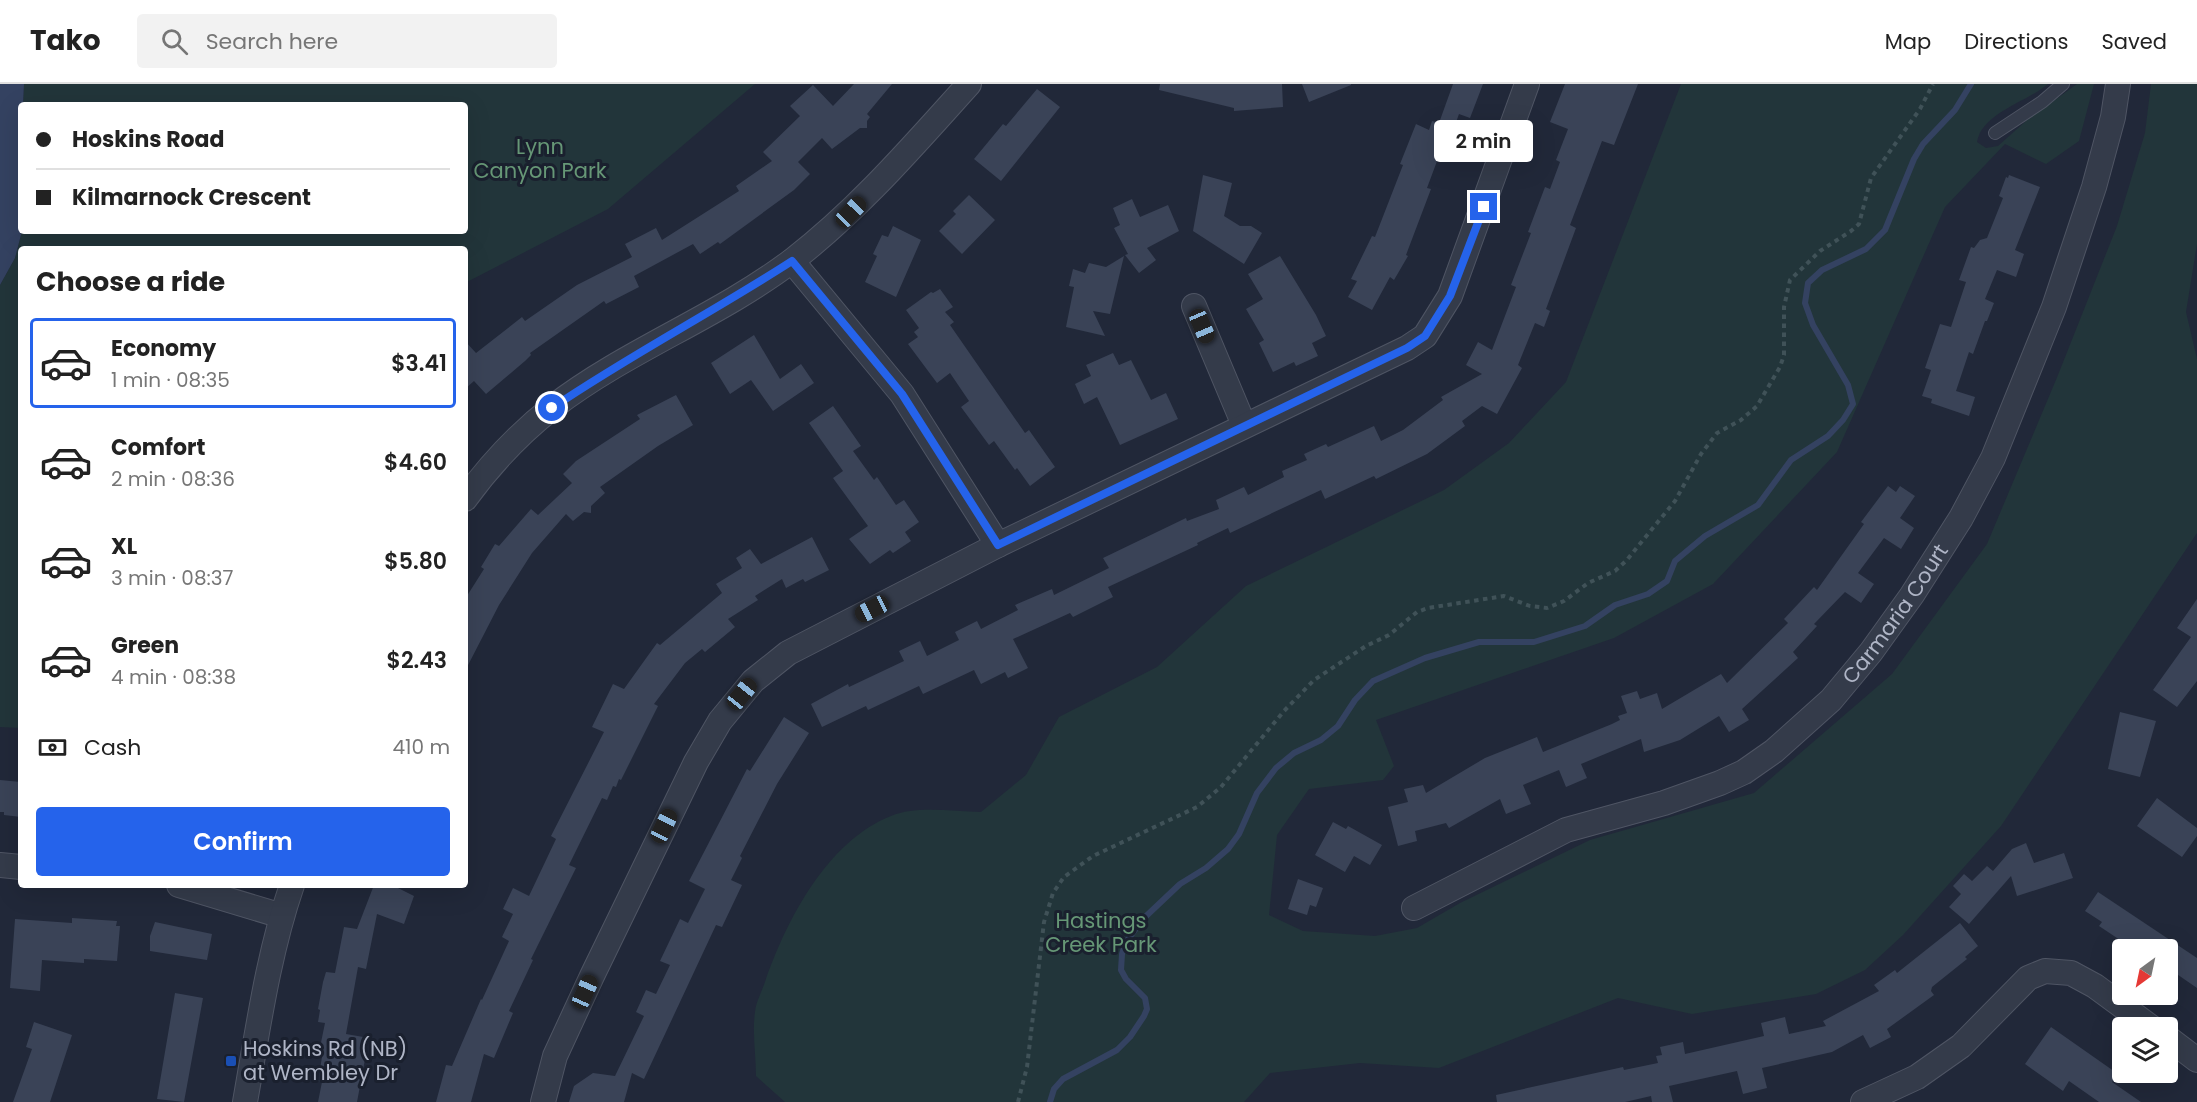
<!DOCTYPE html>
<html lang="en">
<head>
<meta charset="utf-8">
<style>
  body { margin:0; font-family:Poppins,sans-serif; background:#f2f2f2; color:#222; height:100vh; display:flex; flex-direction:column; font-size:22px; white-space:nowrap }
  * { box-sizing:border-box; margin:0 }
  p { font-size:20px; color:#767676 }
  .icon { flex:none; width:33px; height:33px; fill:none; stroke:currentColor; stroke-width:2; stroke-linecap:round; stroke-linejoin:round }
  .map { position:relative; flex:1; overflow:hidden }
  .side { position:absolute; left:18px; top:162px; width:450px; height:642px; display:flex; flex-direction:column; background:#fff; border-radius:6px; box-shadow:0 6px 24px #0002 }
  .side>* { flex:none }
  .top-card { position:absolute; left:18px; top:18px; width:450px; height:132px; border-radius:6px; box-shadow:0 6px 24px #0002; display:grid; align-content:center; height:132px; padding:0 18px; background:#fff }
  .needle { width:39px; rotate:213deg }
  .fabs { position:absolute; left:2112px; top:855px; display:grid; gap:12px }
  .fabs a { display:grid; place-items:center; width:66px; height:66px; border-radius:6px; background:#fff; box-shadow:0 6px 24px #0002; font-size:30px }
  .end { position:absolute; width:27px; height:27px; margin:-14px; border:8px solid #2563eb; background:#fff; box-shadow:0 0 0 3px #fff }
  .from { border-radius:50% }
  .bubble { position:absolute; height:42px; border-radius:6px; background:#fff; box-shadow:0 6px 24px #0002; font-size:20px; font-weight:600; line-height:42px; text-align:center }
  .car { position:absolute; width:18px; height:36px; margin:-18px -9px; border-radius:8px; box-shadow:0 0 4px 2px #0007; background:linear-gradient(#222 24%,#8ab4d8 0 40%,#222 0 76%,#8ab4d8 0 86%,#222 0) }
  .top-card b { display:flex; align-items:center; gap:21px; height:57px; font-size:22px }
  .top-card b+b { border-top:2px solid #e0e0e0 }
  .top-card i { width:15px; height:15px; background:#222 }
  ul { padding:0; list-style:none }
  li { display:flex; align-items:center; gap:18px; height:90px; margin:0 12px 9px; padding:0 6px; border:3px solid transparent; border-radius:6px }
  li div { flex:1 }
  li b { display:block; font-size:22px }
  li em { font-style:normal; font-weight:600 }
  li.on { border-color:#2563eb }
  li>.icon { width:54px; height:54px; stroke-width:1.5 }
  h2 { padding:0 18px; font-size:27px; line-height:72px }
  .pay { display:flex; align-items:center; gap:15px; height:66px; padding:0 18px; font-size:22px }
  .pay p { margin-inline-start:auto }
  .button { display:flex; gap:12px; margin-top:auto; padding:12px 18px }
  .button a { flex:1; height:69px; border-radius:6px; background:#2563eb; color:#fff; font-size:24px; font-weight:600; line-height:69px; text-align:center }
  header { display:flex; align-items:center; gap:36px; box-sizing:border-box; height:84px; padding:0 30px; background:#fff; border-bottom:2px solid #e0e0e0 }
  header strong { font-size:28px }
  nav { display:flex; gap:33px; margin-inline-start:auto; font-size:21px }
  .search { width:420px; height:54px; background:#f2f2f2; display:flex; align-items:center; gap:15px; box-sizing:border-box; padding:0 21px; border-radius:6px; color:#767676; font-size:22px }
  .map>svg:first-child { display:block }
  .green { fill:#22353a }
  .water { fill:#344261 }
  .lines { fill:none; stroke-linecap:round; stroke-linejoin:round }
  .stream { stroke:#344261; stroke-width:6 }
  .building { fill:#3a4357 }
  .service-casing { stroke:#4f5564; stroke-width:14 }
  .minor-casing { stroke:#4f5564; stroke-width:26 }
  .path { stroke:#405258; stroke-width:4; stroke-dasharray:4.5 4.5; stroke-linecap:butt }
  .service { stroke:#343b4a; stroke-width:12 }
  .minor { stroke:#343b4a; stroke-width:24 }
  .route { stroke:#2563eb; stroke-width:8 }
  .transit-dot { fill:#1a4fb4; stroke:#1a202e; stroke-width:2 }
  .labels { text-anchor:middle; stroke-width:6; stroke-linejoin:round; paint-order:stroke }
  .park-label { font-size:21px; fill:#669776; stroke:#1a202e }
  .street-label { font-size:21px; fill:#afb5c6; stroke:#1a202e }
  .poi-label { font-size:21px; fill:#afb5c6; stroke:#1a202e; text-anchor:start }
</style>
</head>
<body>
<header>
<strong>Tako</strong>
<div class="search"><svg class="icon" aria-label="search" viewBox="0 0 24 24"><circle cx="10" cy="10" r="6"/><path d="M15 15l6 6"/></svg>Search here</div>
<nav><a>Map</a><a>Directions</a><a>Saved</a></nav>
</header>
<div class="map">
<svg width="2197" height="1018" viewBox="0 0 2197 1018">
  <rect width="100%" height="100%" fill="#212839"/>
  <!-- green -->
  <path class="green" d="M24,0H755L608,125L465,199V165H21V644L0,643V201L15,174L22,147H465V21H23Z
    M1681,0H2048C2027,18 1982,29 1977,58L1986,64L1998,62L2026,37L2077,0H2094L2079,57L2046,80L2005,60L1945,123L1837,368L1713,500L1614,554L1376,636L1394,682L1383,696L1309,705L1277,751L1269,831L1303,847L1375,852L1417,844L1460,819L1590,756L1754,709L1892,590L1987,460L2058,291L2117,142L2145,49L2151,0H2197V160L2186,228L2197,275V449L2001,742L1903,851L1865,886L1816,910L1692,930L1618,914L1439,984L1360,979L1270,989L1244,1018H785L756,992C756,971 752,948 755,928C756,918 762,907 765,898C786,837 827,757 891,732C918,721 953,728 981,728L1026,691L1059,633L1157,583L1246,502L1444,406L1509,359L1566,298Z"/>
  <!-- water -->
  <path class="water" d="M0,0H24L23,21H21L22,147L15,174L0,201Z"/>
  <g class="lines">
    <!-- stream -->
    <path class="stream" d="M1050,1018L1054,1005L1063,995L1117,966L1130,953L1144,932L1147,925L1145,914L1126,895L1121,886L1122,870L1126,858L1143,835L1180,800L1206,784L1228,765L1239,750L1257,709L1276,684L1294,669L1321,656L1338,642L1355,616L1373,597L1425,574L1479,558H1534L1585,542L1615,521L1648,510L1667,497L1675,477L1705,452L1758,421L1791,376L1828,352L1843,336L1853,320L1848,301L1813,241L1805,219L1808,199L1822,186L1866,165L1885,146L1914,75L1923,60L1955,26L1971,0"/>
  </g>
  <!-- building -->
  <path class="building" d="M854,0H892L867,30L870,33L867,37V44H860L832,65L822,54L798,78L810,90L794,106L720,160L718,158L700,170L693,160L634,192L639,203L606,220L604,217L530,269L531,271L525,277L486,310L474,297L465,305V257L476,269L522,233L525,237L577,201L632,173L625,160L656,144L662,156L739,107L736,102L772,77L763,68L800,32L790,22L813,1L833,22Z
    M1160,0H1282L1283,23L1234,27V24L1159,6Z
    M1302,0H1351V1L1309,18Z
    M1453,0H1483L1470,34L1459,30L1450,55L1446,53L1427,104L1431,105L1406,171L1408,172L1394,196L1390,193L1372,226L1348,213L1357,197L1351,195L1372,152L1375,153L1403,81L1400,80L1416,40L1429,46L1432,37L1439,39Z
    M1565,0H1638L1614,61L1602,57L1570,141L1576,144L1546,225L1550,227L1544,243L1535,239L1518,281L1522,284L1497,330L1482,322L1462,337L1465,342L1427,370L1376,395L1374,392L1325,415L1321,406L1230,449L1228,444L1197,459L1198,461L1108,503L1113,513L1073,533L1070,529L1013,555L1028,584L1008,594L1005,588L981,600L974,586L923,610L919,602L868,626L866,622L822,643L811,620L848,600L849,603L904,577L899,567L920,557L927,572L959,556L955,548L977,537L981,545L1018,526L1015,521L1052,505L1054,511L1109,484L1103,474L1186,434L1187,437L1219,425L1216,416L1244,403L1248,411L1284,393L1282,387L1307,376L1304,370L1326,360L1328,363L1374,342L1381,357L1403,346L1443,316L1441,313L1482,290L1466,281L1478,258L1492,266L1516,203L1511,201L1531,149L1528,148L1545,103L1550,105L1560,78L1556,76L1568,45L1550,38Z
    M1037,5L1060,23L1001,97L974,75L1003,40L1006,42Z
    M1203,91L1232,99L1224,132L1240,142H1251L1262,149L1244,180L1193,147Z
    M2009,91L2040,103L2015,166L2024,170L2016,193L1997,186L1985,215L1994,219L1987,237H1985L1973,270L1969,268L1956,307L1975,313L1969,332L1931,319L1932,315L1922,312L1931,286L1925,284L1940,240L1951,243L1966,198L1959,196L1971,163L1974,164L1980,156L1987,154L2003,114L1999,112L2006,93L2008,94Z
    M969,111L995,136L962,170L939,147L956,130L953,127Z
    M1132,115L1140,133L1168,121L1179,147L1147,164L1156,176L1139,189L1125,171L1128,170L1114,144L1120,141L1113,124Z
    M893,142L921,156L896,213L865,198L877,172L873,170L882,151L888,153Z
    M1124,172L1110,230L1093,227L1105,252L1066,243L1074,203L1069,202L1073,185L1085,189L1089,179L1106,183Z
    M1280,172L1316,231L1326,252L1312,259L1318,272L1296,282L1294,278L1273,288L1259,259L1264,256L1246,225L1263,215L1248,190Z
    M940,205L953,223L945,228L954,238L950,241L1025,349L1029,346L1055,383L1030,402L1017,384L1015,386L994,357L989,361L961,323L969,317L950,289L937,299L908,260L918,253L914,248L919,244L906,226L931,208L933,209Z
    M754,251L780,295L801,280L814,299L773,327L751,296L730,310L711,279Z
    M1113,269L1119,281L1131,276L1151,316L1166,309L1178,335L1120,361L1097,313L1084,320L1075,300L1091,292L1086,281Z
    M676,311L693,341L658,362L600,403L605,409L591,422V429L584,428L573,437L566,430L532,469L499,521L465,587V515L484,485L481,483L495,460L499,462L531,425L538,431L572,399L563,390L576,377L640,335L637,331Z
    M833,322L861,362L853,367L874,396L877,393L896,421L904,416L919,438L905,448L911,457L893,469L890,466L870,480L849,455L868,442L833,394L843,387L809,339Z
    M1888,402L1896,408L1900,402L1915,412L1900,434L1914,444L1901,465L1884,454L1858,489L1874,500L1861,519L1845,508L1814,540L1817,542L1793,568L1798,574L1742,625L1749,636L1729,648L1719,632L1680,656L1644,668L1641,655L1581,680L1587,694L1566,703L1559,686L1523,701L1531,720L1506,730L1500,715L1449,744L1446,739L1415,747L1417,757L1398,762L1388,723L1408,718L1404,705L1423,701L1426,709L1485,674L1537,653L1543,668L1612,640L1620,636L1618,632L1627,629L1621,612L1637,607L1640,615L1657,609L1662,625L1721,590L1727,599L1788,539L1784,535L1814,503L1817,506L1864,440L1861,438Z
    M812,453L829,486L805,498L803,495L786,504L782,495L755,512L758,516L728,535L735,543L705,568L702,565L685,579L654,620L658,622L621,696L619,695L616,703L613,702L607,716L602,714L569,781L576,784L531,875L533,876L509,927L513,929L494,974L484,970L471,1018H436L446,981L452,982L481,915L482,916L509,857L502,853L513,830L503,825L513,804L529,812L556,755L551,752L604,648L592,643L613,600L624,605L657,559L660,561L722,509L716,500L742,484L736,474L750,465L761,480Z
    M2197,515V597L2177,623L2153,606L2191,553L2177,544Z
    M2120,628L2156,637L2140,693L2108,685Z
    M784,633L809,649L777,700L740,772L742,774L731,796L742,801L722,843L716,841L644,995L632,989L624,1018H569L574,1002L593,989L615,992L644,932L636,928L646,906L656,910L670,881L660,877L680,835L688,839L705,805L689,797L747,685L750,687Z
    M0,696L21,698V733L4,731V728H0Z
    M2157,714L2197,744V752L2182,773L2137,742Z
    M1333,738L1346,745L1348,742L1382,761L1370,781L1354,772L1345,788L1315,771Z
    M2026,759L2034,779L2064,769L2073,794L2017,812L2011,792L1969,840L1949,823L1961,810L1953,802L1964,790L1972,797L1987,782L1993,787L2012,765Z
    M1298,795L1323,804L1316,823L1310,821L1307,831L1288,825Z
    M374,801H392L414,812L404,840L377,830L366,885L358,883L346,950L369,954L357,1018H318L322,998L318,997L322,973H318L325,939L318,938L320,926L318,925L323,898L326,888L335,889L344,843L357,845Z
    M2098,808L2197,874V904L2168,884V866H2135L2099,842L2102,838L2085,827Z
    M72,834L117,837L116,842H120L117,877L84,875V879L42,876L40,907L10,904L15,835L72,839Z
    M155,838L212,850L207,876L150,867V852Z
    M1960,839L1978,862L1965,873L1967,875L1932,903L1931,907L1934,911L1887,945L1891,953L1870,964L1863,951L1832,968L1762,984L1767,1004L1743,1010L1737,987L1669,1002L1673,1018H1652L1651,1012L1625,1018H1497L1496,1011L1623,983L1624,986L1658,979L1656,972L1662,971L1660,963L1683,958L1685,970L1764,952L1761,939L1785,933L1789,950L1826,942L1823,937L1879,907L1874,901L1895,886L1897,889Z
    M175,909L203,914L184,1018L157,1015Z
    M34,938L72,951L50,1018H13L32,965L26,963Z
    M2051,943L2118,990L2112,998L2141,1018H2099L2069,997L2063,1007L2025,980Z"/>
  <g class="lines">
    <!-- service casing -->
    <g class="service-casing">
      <path id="service" d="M1995,49L2042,18L2063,0"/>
    </g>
    <!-- minor casing -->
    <g class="minor-casing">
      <g id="minor">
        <path d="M792,177L902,310L998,461"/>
        <path d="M1194,222L1244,341"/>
        <path d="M465,415C489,382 521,348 553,323C627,266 718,233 793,176C859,125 913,62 969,0"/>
        <path d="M0,781L21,783"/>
        <path d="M179,801L282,832"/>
        <path id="s1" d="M1414,824L1566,746L1664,719L1720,699L1744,688L1774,667L1831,616L1871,568L1912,511L1961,434L1993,374L2054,223L2094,103L2113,33L2118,0"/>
        <path d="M2168,954L2197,976"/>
        <path d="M245,1018C258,945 268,871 292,801"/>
        <path d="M543,1018L555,972L592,892L696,678L720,637L753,597L788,569L998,461L1407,264L1425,252L1450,212L1527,0"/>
        <path d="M1863,1018L1917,993L1961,962L2028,894L2045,887L2071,889L2095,902L2152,944"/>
      </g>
    </g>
    <!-- path -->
    <path class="path" d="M1018,1018L1027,983L1044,838L1053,809L1064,793L1093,772L1197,723L1221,703L1284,627L1314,596L1366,562L1389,551L1417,528L1428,524L1504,512L1530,522L1547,524L1564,517L1588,499L1615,487L1626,477L1675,417L1701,370L1717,349L1741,336L1757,322L1780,283L1784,271V223L1790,196L1820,167L1851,147L1859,140L1871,94L1920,25L1933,0"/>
    <!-- service -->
    <use href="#service" class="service"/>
    <!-- minor -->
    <use href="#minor" class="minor"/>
  </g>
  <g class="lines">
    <!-- route -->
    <path class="route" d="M552,324C630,271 713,228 792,177L902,310L998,461L1407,264L1425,252L1450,212L1484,123"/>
  </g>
  <!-- markers -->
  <rect class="transit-dot" x="225" y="971" width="12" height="12" rx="3"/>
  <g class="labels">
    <!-- park labels -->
    <g class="park-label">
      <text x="540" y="70">Lynn<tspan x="540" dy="24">Canyon Park</tspan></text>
      <text x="1101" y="844">Hastings<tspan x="1101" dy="24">Creek Park</tspan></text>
    </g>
    <!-- street labels -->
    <g class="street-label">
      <text dy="7" stroke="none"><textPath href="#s1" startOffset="579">Carmaria Court</textPath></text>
    </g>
    <!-- poi labels -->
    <g class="poi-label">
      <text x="243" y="972">Hoskins Rd (NB)<tspan x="243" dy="24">at Wembley Dr</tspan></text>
    </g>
  </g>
</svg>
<div class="fabs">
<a><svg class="needle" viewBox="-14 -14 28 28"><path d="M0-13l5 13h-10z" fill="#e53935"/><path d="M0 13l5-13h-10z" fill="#767676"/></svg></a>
<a><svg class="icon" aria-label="layers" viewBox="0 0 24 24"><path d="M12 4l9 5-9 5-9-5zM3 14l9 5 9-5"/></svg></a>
</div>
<i class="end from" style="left:552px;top:324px"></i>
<i class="end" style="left:1484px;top:123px"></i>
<div class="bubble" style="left:1434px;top:36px;width:99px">2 min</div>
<i class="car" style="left:851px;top:128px;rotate:44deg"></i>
<i class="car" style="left:1202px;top:242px;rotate:157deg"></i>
<i class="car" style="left:872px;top:525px;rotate:243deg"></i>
<i class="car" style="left:742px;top:610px;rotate:39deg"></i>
<i class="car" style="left:664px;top:742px;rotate:26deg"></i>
<i class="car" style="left:585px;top:908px;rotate:24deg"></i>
<div class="top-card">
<b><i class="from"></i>Hoskins Road</b>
<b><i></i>Kilmarnock Crescent</b>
</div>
<section class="side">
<h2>Choose a ride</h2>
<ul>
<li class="on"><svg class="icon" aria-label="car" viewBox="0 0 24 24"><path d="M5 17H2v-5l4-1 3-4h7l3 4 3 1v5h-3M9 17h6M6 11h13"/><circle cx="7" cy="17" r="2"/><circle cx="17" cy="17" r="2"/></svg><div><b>Economy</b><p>1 min · 08:35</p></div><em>$3.41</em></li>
<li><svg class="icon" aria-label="car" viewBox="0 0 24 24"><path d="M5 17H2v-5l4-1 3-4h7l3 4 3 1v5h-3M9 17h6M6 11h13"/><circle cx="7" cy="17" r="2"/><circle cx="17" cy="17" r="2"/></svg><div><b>Comfort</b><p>2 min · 08:36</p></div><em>$4.60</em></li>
<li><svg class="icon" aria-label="car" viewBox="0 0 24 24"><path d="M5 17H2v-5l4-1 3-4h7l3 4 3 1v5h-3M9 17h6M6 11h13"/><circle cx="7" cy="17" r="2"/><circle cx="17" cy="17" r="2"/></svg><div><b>XL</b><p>3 min · 08:37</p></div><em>$5.80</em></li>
<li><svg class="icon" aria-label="car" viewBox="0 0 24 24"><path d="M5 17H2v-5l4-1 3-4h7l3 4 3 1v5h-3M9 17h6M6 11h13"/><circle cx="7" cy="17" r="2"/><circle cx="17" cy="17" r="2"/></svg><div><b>Green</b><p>4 min · 08:38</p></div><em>$2.43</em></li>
</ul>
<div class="pay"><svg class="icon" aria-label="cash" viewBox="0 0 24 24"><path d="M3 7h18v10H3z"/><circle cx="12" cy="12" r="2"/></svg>Cash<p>410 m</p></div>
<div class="button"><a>Confirm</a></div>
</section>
</div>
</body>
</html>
